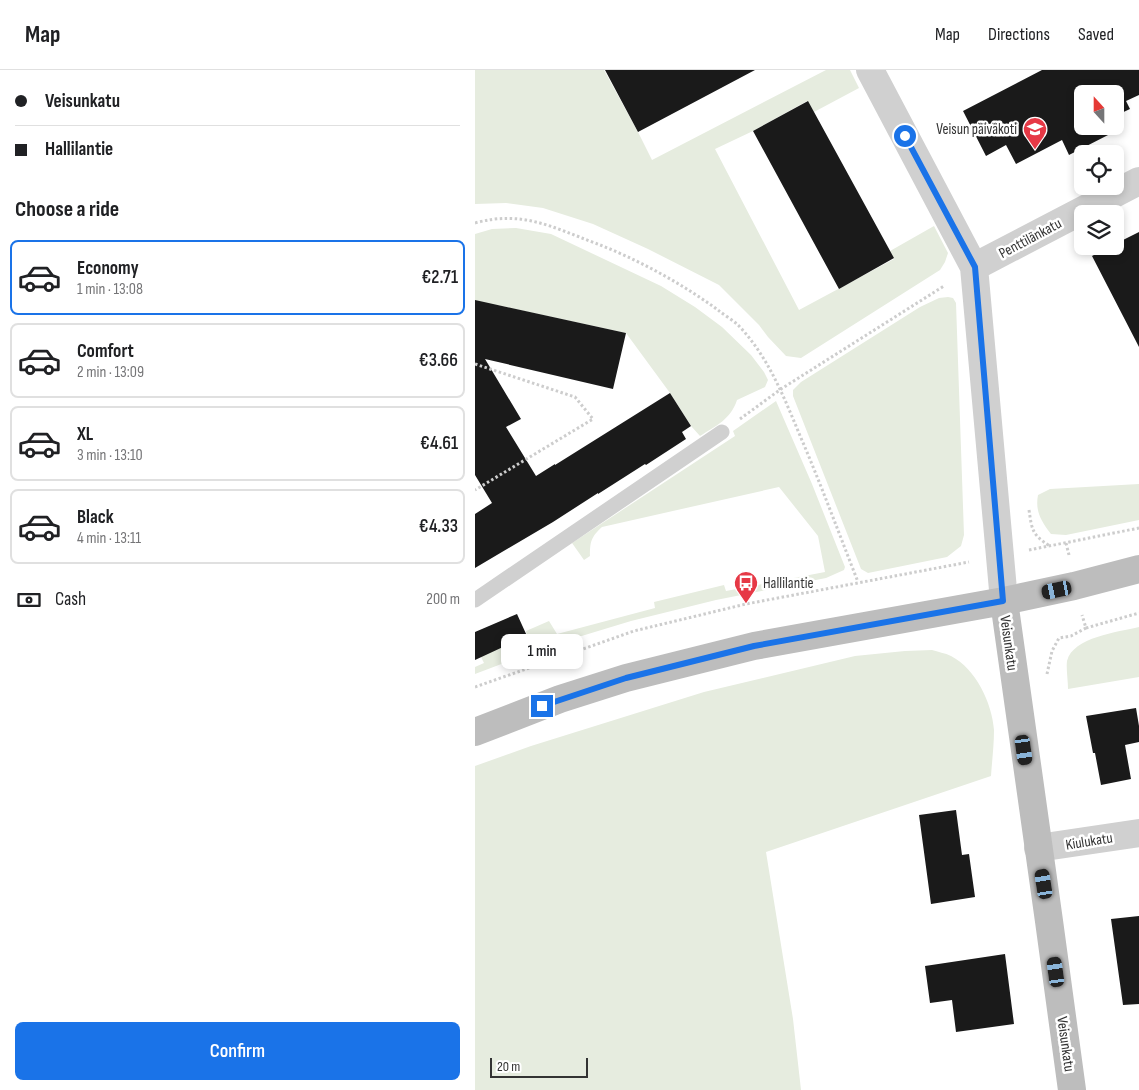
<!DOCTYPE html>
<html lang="en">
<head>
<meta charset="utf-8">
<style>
  body { margin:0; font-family:"Sofia Sans Condensed",sans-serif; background:#f6f6f6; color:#202124; height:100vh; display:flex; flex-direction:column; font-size:19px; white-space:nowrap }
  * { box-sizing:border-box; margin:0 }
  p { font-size:16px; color:#757577 }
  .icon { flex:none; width:28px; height:28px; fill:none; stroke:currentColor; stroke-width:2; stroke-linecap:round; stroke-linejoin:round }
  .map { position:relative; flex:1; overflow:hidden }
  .sheet { display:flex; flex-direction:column; background:#fff; width:475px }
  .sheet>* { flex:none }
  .banner { display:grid; align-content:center; height:110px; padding:0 15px; background:#fff }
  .needle { width:32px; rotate:339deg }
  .tools { position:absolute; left:599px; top:15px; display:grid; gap:10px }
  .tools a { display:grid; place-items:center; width:50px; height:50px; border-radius:8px; background:#fff; box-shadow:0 2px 8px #0003; font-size:25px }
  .scale { position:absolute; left:15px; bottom:12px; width:98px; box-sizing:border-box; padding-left:5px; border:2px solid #333; border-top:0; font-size:14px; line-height:18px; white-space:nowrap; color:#333; -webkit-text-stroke:4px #fff; paint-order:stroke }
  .end { position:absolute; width:22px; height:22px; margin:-11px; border:6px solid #1a73e8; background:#fff; box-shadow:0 0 0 2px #fff }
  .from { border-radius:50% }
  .bubble { position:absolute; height:35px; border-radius:8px; background:#fff; box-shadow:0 2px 8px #0003; font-size:16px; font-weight:600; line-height:35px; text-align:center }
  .car { position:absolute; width:15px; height:30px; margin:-15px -8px; border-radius:6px; box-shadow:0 0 4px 1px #0007; background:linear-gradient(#222 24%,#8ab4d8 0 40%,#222 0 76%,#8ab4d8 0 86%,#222 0) }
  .banner b { display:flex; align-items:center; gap:18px; height:48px; font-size:19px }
  .banner b+b { border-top:1px solid #e0e0e0 }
  .banner i { width:12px; height:12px; background:#202124 }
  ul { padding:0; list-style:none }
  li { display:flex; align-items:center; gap:15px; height:75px; margin:0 10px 8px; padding:0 5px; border:2px solid #e0e0e0; border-radius:8px }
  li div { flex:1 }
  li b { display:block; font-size:19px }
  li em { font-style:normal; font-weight:600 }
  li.on { border-color:#1a73e8 }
  li>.icon { width:45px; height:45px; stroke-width:1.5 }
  h2 { padding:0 15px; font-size:22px; line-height:60px }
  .pay { display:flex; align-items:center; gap:12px; height:55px; padding:0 15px; font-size:19px }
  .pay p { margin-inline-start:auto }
  .primary-button { display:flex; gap:10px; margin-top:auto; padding:10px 15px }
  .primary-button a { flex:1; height:58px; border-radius:8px; background:#1a73e8; color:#fff; font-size:20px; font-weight:600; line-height:58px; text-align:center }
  header { display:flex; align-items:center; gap:30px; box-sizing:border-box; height:70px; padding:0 25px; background:#fff; border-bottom:1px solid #e0e0e0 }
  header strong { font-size:24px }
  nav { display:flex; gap:28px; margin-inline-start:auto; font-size:18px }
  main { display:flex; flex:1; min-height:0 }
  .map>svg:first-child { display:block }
  .green { fill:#e6ecdf }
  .building { fill:#1a1a1a }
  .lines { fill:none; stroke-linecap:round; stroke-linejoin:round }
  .path { stroke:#cdcdcd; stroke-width:3; stroke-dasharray:2.5 2.5; stroke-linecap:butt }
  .lane { stroke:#d0d0d0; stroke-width:15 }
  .street { stroke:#d0d0d0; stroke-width:28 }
  .secondary { stroke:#bdbdbd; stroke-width:28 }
  .route { stroke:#1a73e8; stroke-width:6 }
  .labels { text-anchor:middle; stroke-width:5; stroke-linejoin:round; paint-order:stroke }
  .poi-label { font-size:15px; fill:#333; stroke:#fff; text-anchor:end }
  .street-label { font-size:15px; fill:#333; stroke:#fff }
</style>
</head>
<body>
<header>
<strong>Map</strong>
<nav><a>Map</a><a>Directions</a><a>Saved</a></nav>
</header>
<main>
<section class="sheet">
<div class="banner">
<b><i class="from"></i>Veisunkatu</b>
<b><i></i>Hallilantie</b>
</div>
<h2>Choose a ride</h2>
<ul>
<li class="on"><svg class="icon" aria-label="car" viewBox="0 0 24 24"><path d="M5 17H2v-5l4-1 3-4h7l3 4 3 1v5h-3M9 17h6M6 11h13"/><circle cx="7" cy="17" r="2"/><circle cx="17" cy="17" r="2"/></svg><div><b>Economy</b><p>1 min · 13:08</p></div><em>€2.71</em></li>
<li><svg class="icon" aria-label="car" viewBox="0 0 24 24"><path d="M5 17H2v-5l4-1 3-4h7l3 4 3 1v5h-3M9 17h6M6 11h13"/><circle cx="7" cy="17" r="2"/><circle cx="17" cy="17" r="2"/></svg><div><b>Comfort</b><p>2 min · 13:09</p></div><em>€3.66</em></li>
<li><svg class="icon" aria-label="car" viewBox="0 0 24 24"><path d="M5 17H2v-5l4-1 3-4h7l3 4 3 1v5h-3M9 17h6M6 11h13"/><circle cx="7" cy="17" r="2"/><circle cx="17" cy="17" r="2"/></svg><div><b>XL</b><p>3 min · 13:10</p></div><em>€4.61</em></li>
<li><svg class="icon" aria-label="car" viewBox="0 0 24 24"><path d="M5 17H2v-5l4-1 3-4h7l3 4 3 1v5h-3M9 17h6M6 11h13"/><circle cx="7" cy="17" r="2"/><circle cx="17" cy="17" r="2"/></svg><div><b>Black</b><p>4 min · 13:11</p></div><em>€4.33</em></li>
</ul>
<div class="pay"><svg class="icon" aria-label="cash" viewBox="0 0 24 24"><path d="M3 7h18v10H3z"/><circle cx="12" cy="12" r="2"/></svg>Cash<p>200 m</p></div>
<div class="primary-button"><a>Confirm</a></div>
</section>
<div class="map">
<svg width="664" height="1020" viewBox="0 0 664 1020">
  <rect width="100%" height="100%" fill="#fff"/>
  <!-- green -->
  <path class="green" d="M0,0H129L163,62L177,90L351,0H375L384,18L339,42L332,31L278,61L240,79L324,240L419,189L415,181L459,156L473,183L470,192L465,200L326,288L311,286L293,267L284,255L244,215L173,179L118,154L68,138L31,133L0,134Z
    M41,158L76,164L186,216L220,237L247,257L276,285L289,302L293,310L290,317L262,330C256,349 241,356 225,366L216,356L195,323L151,263L22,235L0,256V164L17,159Z
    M473,227L478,228L481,233L489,465L486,476L472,487L393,503L386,499L318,326V320L326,312L445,237L464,228Z
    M301,331L337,414L370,497L369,500L351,508L241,530L156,551L77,575L0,604V597L9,593L5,585L25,578L52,566L51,561L74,551L82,564L180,538L179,532L249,515L251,521L350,502L343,466L304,417L127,457C116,467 115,472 115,486L109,490L97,473L260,366L258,361Z
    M664,414V450L591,465L576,464C566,451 560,441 563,425L575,419Z
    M664,557V607L593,619C593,610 591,599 592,591C598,567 643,562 664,557Z
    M457,580C463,582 470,583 476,586C501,599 517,633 519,660C519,675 517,691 516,706L291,782L318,949L326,1020H0V696L56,676L229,622L380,586L430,581Z"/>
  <!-- building -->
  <path class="building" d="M130,0H280L163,62Z
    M567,0H664V25L651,31L655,39L640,46V24H608V56H631L635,64L594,85L587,70L541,94L531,75L511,86L488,41Z
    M333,31L419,188L364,219L278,61Z
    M664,162V277L617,186L636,176H640V174Z
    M0,230L151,263L138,319L10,289L46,349L31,357L61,406L80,394V395L195,323L216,356L207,362L211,369L171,395L170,394L123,424V423L78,452L0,498V444L17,433L0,405Z
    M42,544L52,566L0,590V562Z
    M661,638L664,656V672L650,675L656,709L626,715L620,683H618L611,646Z
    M481,740L487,785L494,784L500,827L456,834L444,745Z
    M664,846V934L648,935L636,849Z
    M530,884L539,954L481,962L477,930L455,933L450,896Z"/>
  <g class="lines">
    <!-- path -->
    <path class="path" d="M0,153C47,140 77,157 120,173C162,189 206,213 243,240C249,245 258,250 264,256C296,290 311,333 329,375C348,420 365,466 383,512
      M0,294L100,327L118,349L0,420
      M265,349L306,319L469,216
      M554,440C557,460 557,465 575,476
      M591,473L594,485
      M554,480L664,458
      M611,558L664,543
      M572,604L577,581L584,568L596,566L611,558L607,545
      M0,617L159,561L271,534L494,492"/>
    <!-- lane -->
    <path class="lane" d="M0,530L247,362"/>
    <!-- street -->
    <path class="street" d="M395,0L499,197L529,531
      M499,197L664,111
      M563,778L664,763"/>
    <!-- secondary -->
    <path class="secondary" d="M529,531L574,851L597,1020
      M0,662L85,629L151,608L279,576L529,531L599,516L664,499"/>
  </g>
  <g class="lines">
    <!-- route -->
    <path class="route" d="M67,636L151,608L279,576L528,531L500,197L430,66"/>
  </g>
  <!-- icons -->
  <defs>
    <g id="school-pin" transform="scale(1.25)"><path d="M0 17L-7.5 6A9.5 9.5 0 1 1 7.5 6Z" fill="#e63946" stroke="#fff"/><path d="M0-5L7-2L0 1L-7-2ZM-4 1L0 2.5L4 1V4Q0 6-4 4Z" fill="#fff"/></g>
    <g id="bus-pin" transform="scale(1.25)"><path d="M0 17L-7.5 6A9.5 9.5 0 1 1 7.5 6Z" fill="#e63946" stroke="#fff"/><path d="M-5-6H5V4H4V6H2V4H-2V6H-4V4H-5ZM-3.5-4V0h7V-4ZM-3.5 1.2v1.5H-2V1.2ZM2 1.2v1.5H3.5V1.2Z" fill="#fff"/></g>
  </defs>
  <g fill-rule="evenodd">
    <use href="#school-pin" x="560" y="59"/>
    <use href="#bus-pin" x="271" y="513"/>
  </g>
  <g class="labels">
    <!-- poi labels -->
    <g class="poi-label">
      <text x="542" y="64">Veisun päiväkoti</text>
      <text x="288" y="518" text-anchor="start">Hallilantie</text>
    </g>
    <!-- street labels -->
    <g class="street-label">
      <text transform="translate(555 168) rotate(-28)" y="5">Penttilänkatu</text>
      <text transform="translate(534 573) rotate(82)" y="5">Veisunkatu</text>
      <text transform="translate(614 771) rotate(-9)" y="5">Kiulukatu</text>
      <text transform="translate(591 974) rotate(82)" y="5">Veisunkatu</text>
    </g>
  </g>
</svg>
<div class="tools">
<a><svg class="needle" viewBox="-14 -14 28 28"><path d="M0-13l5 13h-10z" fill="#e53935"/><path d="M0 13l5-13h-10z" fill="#757577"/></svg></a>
<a><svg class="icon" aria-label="locate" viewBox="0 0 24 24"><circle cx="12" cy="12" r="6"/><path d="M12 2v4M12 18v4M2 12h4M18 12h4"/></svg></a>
<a><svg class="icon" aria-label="layers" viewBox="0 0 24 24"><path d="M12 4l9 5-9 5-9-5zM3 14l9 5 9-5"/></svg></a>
</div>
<div class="scale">20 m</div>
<i class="end from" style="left:430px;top:66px"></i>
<i class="end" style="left:67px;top:636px"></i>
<div class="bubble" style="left:26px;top:564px;width:82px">1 min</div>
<i class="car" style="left:582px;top:520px;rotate:258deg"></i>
<i class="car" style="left:549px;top:680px;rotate:172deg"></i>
<i class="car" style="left:569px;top:814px;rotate:351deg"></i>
<i class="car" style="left:581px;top:902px;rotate:352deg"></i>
</div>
</main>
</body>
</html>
